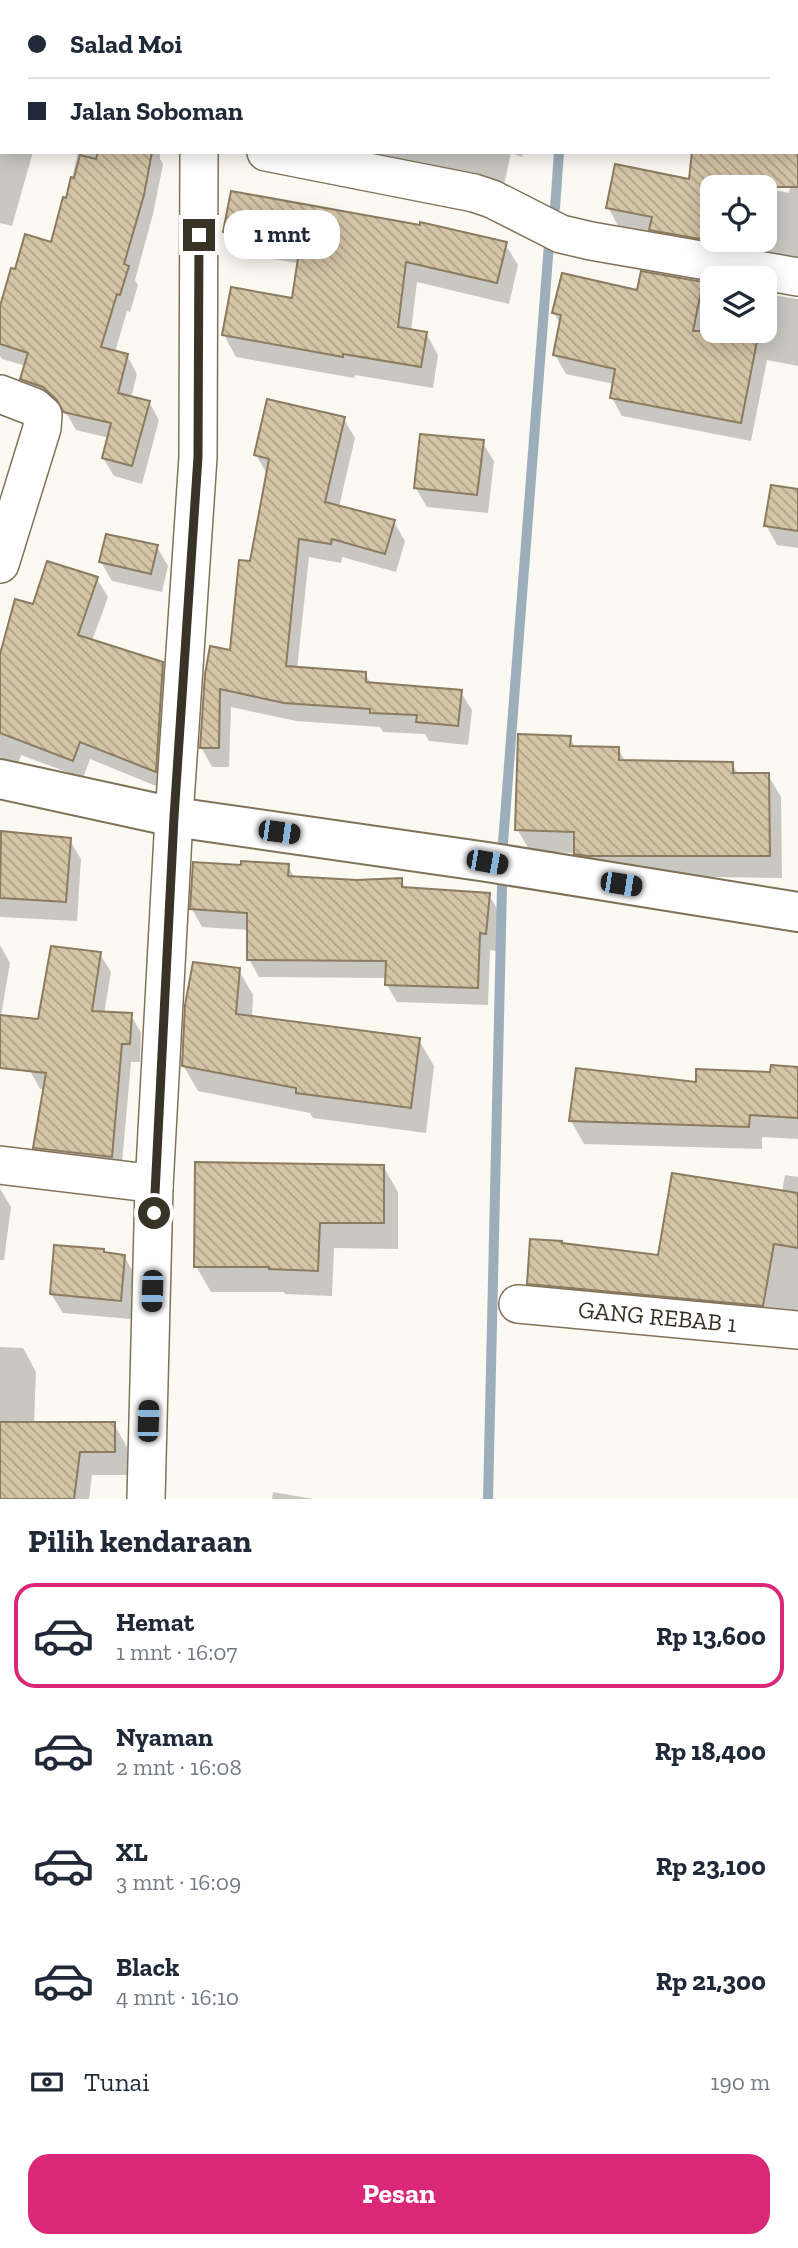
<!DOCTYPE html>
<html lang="id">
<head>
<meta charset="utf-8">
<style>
  body { margin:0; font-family:"Zilla Slab",serif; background:#f6f6f7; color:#1f2937; height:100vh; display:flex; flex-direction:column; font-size:26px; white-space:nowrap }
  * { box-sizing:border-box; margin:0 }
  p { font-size:23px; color:#747a83 }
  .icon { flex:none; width:38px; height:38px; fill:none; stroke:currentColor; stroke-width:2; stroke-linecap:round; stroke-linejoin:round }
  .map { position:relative; height:1499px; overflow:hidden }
  .side { display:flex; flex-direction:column; background:#fff; flex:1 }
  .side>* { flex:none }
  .banner { position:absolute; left:0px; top:0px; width:798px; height:154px; box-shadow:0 4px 18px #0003; display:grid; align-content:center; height:154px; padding:0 28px; background:#fff }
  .buttons { position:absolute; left:700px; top:175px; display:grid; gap:14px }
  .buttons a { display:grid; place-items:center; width:77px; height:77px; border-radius:14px; background:#fff; box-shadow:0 4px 18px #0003; font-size:35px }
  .end { position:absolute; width:32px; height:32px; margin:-16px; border:9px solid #393327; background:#fff; box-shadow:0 0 0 4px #fff }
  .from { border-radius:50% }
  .bubble { position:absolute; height:49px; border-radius:21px; background:#fff; box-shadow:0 4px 18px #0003; font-size:23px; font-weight:800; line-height:49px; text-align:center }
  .car { position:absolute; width:21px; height:42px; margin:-21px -10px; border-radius:9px; box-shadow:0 0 5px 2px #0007; background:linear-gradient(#222 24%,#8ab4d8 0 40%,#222 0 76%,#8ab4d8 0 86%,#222 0) }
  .banner b { display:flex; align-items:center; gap:24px; height:66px; font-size:26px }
  .banner b+b { border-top:2px solid #e0e1e3 }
  .banner i { width:18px; height:18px; background:#1f2937 }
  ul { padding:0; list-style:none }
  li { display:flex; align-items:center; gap:21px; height:105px; margin:0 14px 10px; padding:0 14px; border:4px solid transparent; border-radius:21px }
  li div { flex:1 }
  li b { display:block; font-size:26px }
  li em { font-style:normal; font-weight:800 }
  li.active { border-color:#db2777 }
  li>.icon { width:63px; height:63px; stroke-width:1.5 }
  h2 { padding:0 28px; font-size:32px; line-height:84px }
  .pay { display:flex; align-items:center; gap:18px; height:77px; padding:0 28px; font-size:26px }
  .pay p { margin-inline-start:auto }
  .cta { display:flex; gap:14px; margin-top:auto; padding:14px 28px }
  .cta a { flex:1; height:80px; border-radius:21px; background:#db2777; color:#fff; font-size:28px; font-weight:800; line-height:80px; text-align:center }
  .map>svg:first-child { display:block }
  .shadow { fill:#0003 }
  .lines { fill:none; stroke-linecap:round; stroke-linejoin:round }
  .stream { stroke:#9caeba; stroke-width:10 }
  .building { fill:url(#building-back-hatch); stroke:#8b7b60; stroke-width:2 }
  .minor-casing { stroke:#817257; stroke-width:40 }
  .tertiary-casing { stroke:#817257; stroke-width:42 }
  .minor { stroke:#fff; stroke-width:37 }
  .tertiary { stroke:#fff; stroke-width:38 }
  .route { stroke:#393327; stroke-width:9 }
  .labels { text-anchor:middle; stroke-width:5; stroke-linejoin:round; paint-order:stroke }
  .street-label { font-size:24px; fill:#393327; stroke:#fff }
</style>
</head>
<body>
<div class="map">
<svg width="798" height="1499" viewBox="0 0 798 1499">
  <defs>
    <pattern id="building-back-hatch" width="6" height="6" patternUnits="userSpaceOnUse" patternTransform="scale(1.75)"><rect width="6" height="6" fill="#d5c5a7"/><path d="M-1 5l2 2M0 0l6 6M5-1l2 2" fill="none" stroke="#aea188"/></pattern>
  </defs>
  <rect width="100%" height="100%" fill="#fcf9f3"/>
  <!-- shadow -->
  <path class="shadow" d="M0,0H44V2H2V59L0,58Z
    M359,0H425L424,2H359Z
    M470,0H549L548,2H471Z
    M603,0H704L703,2H603Z
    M798,33V104L796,101V37Z
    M0,109H2V152H33L12,226L0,223Z
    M798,139V272L662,248L653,233L618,226L608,207L689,181L691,174L759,187H712V240H765V188L789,193Z
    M78,152H160V159L163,164L153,214L135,280L138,285L130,312L127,311L115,352L127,355L137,374L131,398L149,402L159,420L142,484L114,476L103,458L109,438L76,430L68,416L54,406L32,397L22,379L26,366L2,359L0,356V312L16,271L52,244L67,200Z
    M341,152H523L522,157L511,153L502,194Z
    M225,232L505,244L518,265L509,304L417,282L411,331L426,333L438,355L433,388L355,375L354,378L236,357L224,335L294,300L299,263L237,254Z
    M642,273L712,285V331H765V294L798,299V366L767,360L751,441L622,416L612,398L614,384L566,374L555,355L561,325L554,313L638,292Z
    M344,419L355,438L339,507L394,522L405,541L396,572L342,557L341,563L309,557L297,669L365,674L372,685L460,691L472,710L468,745L429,741L425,734L383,732L380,727L296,721L231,707L229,767H212L201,747L231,652L252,563L267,474L256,455Z
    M482,442L494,461L488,513L427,507L415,487Z
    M798,491V548L777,545L766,525Z
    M157,547L168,566L162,592L112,581L101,562Z
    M97,579L108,597L92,641L162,664L173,683L166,790L90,759L83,778L21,755L17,768L0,763V659L34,606Z
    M570,738L576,748L618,749L626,762L732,764L739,775H768L781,797L782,878L588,875L575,853L530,851L517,829Z
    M0,833L69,839L81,859L77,921L0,917Z
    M288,866L295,878L357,881L401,880L406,889L489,895L499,912L496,951L490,950L488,1005L397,1002L387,985V978L259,977L249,959V930L202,927L192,909L243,867Z
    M0,945L10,963L0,1022Z
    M100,954L111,972L104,1014L131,1015L141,1033L140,1062H131L121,1175L46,1166L35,1148L45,1089H40L30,1071Z
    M238,969L253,995L252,1018L419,1040L434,1066L426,1133L313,1118L310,1113L198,1091L183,1065Z
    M798,1069V1139L762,1137V1149L584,1144L571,1121L698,1084Z
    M383,1166L398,1192V1249L334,1248L332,1296L285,1294L284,1292H211L196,1266Z
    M785,1175L798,1177V1330L542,1306L529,1283L562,1245L660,1256L782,1192Z
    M0,1189L11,1207L4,1260H0Z
    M104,1253L124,1256L135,1275L131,1319L63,1313L51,1294Z
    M0,1347L23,1348L36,1372L34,1424H114L127,1447V1475H92L89,1499H0Z
    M273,1492L313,1499H272Z"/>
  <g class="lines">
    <!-- stream -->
    <path class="stream" d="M569,2V0
      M555,208L559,152
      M488,1499L503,843L549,244"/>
  </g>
  <!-- building -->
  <path class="building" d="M98,152H152L144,195L124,264L129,266L120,295L117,294L101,347L128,354L118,393L150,401L132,466L102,458L111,423L63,412L57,400L43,387L20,379L28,353L0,344V306L11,268L15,269L25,234L51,242L63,197L66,198L71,177L74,178L80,155L96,159Z
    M692,152H798V187H712V241L649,230L652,217L606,208L615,164L689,179Z
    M231,191L420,225V222L507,242L497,283L406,262L398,327L427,332L421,367L343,354V357L222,335L231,287L292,298L300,245L223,232Z
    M641,271L703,282L693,331H759L741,423L610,398L615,369L553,355L561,315L552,313L562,273L637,290Z
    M267,399L345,417L325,502L395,520L385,554L332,539L331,544L299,539L286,666L366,672V682L462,690L458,726L416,722L417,715L370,713V709L284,703L220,689L219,748H200L205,674L210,646L230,650L239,560L250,561L269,459L254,455Z
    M420,434L484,440L477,495L414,488Z
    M771,485L798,489V531L764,526Z
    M106,534L158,545L151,574L99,562Z
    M47,561L98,577L78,635L163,662L156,772L80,742L73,761L0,733V654L15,599L33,604Z
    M518,734L571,736L570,746L619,747V760L733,762V773H769L770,856H588L574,854V832L515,830Z
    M1,831L71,838L66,902L0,898Z
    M241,861L289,864L288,876L357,880L402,878V887L490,893L486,934L480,933L478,988L385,985L386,961L247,960V913L190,909L193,862L241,865Z
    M51,946L101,952L92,1011L132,1013L130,1044H122L112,1157L33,1148L46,1073L0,1068V1015L38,1019Z
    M193,962L240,968L236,1014L420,1038L411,1108L296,1093V1088L182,1066L185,1005Z
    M771,1065L798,1067V1118L750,1115L749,1127L569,1121L576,1068L696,1082V1069L770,1072Z
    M195,1162L384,1165V1223H320L318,1271L269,1269V1267H194Z
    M672,1173L798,1193V1248L774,1244L763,1306L527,1284L530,1239L562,1241V1243L658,1255Z
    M54,1245L104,1249V1252L125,1255L121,1301L50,1294Z
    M0,1422H115V1452H80L74,1499H0Z"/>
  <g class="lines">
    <!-- minor casing -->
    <g class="minor-casing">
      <g id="minor">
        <path d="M210,2V0"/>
        <path d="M266,152L474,193L492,199L561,234L591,241L798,277"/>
        <path d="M0,394L34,407L43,415L42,428L0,564"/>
        <path d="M0,1165L140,1182L154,1187"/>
        <path id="s1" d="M518,1304L798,1330"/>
        <path d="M146,1499L154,1187L174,817L198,457L199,152"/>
      </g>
    </g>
    <!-- tertiary casing -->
    <g class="tertiary-casing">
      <path id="tertiary" d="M0,779L174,817L487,862L798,912"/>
    </g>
    <!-- minor -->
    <use href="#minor" class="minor"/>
    <!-- tertiary -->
    <use href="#tertiary" class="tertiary"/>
  </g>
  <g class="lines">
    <!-- route -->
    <path class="route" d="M154,1213L174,817L198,457L199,235"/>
  </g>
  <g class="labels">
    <!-- street labels -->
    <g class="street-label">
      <text dy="8" stroke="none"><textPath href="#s1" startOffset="140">GANG REBAB 1</textPath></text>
    </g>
  </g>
</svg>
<div class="buttons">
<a><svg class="icon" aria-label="locate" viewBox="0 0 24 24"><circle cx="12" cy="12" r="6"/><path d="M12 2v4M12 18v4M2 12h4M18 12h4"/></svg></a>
<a><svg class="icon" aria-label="layers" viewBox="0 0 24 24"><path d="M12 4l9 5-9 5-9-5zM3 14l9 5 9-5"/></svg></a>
</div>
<i class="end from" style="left:154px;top:1213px"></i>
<i class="end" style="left:199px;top:235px"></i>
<div class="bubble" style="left:224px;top:210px;width:116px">1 mnt</div>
<i class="car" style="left:279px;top:832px;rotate:98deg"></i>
<i class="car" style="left:487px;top:862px;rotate:100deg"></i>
<i class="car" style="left:621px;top:884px;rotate:99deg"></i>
<i class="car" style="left:152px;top:1291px;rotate:182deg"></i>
<i class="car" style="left:148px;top:1421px;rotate:2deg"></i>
<div class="banner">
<b><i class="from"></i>Salad Moi</b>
<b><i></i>Jalan Soboman</b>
</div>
</div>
<section class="side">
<h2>Pilih kendaraan</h2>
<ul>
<li class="active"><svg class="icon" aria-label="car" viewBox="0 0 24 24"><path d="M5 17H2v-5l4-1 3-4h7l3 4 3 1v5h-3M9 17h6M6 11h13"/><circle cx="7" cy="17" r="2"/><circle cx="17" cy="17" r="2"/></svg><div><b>Hemat</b><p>1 mnt · 16:07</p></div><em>Rp 13,600</em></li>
<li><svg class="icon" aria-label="car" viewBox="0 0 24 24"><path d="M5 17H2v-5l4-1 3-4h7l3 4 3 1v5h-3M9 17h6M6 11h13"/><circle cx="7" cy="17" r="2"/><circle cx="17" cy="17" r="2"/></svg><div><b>Nyaman</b><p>2 mnt · 16:08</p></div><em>Rp 18,400</em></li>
<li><svg class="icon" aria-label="car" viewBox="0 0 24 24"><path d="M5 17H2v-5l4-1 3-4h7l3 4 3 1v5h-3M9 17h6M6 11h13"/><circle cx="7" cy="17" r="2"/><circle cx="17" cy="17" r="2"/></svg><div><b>XL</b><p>3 mnt · 16:09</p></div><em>Rp 23,100</em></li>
<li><svg class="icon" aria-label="car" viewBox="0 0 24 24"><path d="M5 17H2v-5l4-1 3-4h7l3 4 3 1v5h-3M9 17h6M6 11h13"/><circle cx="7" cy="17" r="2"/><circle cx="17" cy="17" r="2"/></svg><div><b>Black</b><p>4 mnt · 16:10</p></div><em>Rp 21,300</em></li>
</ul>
<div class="pay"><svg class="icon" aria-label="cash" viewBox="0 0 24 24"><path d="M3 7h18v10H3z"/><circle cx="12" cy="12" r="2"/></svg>Tunai<p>190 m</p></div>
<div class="cta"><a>Pesan</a></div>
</section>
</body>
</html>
